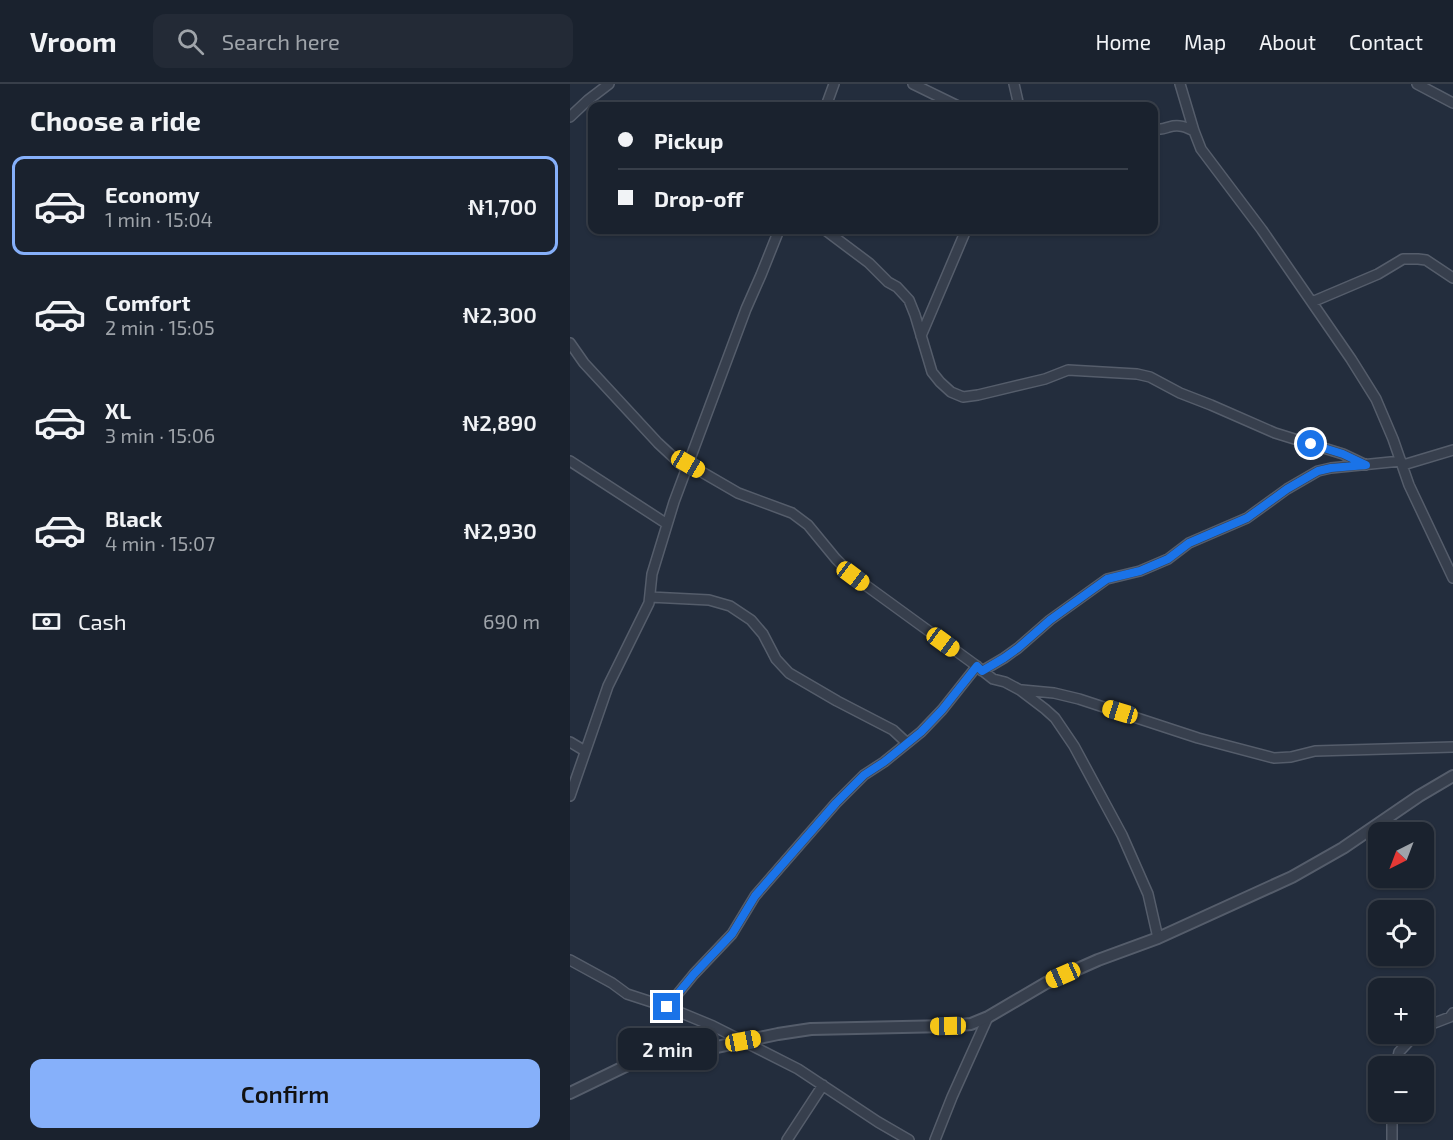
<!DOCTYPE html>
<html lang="en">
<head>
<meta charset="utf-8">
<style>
  body { margin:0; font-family:"Exo 2",sans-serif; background:#232a36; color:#f1f3f6; height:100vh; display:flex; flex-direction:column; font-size:22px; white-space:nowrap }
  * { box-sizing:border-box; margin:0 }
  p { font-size:20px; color:#9fa4aa }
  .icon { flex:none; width:33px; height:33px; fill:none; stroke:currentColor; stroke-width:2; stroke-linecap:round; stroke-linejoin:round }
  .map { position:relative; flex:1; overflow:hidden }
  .drawer { display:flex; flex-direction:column; background:#1a222e; width:570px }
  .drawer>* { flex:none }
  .hud { position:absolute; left:18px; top:18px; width:570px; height:132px; border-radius:12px; box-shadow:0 2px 4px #0004,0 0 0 2px #383f4a; display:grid; align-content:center; height:132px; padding:0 30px; background:#1a222e }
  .needle { width:39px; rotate:222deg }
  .controls { position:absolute; left:798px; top:738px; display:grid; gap:12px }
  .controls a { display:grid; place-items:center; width:66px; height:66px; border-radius:12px; background:#1a222e; box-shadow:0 2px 4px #0004,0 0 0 2px #383f4a; font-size:30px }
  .end { position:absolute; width:27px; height:27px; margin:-14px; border:8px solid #1a73e8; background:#fff; box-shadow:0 0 0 3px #fff }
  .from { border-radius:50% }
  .bubble { position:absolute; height:42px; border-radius:12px; background:#1a222e; box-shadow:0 2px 4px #0004,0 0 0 2px #383f4a; font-size:20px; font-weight:600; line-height:42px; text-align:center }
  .car { position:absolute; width:18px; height:36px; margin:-18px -9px; border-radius:8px; box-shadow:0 0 4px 2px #0007; background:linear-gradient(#f5c518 24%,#345 0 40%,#f5c518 0 76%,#345 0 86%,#f5c518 0) }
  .hud b { display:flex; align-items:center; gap:21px; height:57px; font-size:22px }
  .hud b+b { border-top:2px solid #383f4a }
  .hud i { width:15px; height:15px; background:#f1f3f6 }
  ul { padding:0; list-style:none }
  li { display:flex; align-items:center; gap:18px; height:99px; margin:0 12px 9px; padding:0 18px; border:3px solid transparent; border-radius:12px }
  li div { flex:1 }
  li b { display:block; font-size:22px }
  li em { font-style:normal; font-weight:600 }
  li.selected { border-color:#86b0fa }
  li>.icon { width:54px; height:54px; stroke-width:1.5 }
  h2 { padding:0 30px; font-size:27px; line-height:72px }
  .pay { display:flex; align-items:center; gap:15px; height:66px; padding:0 30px; font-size:22px }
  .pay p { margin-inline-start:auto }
  .button { display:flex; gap:12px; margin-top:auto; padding:12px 30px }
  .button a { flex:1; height:69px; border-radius:12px; background:#86b0fa; color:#111; font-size:24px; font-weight:600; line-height:69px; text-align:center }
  header { display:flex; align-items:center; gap:36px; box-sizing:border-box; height:84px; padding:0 30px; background:#1a222e; border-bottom:2px solid #383f4a }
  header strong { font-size:28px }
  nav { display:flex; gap:33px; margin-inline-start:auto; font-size:21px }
  .search { width:420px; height:54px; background:#232a36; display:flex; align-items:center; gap:15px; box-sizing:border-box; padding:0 21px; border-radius:12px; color:#9fa4aa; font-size:22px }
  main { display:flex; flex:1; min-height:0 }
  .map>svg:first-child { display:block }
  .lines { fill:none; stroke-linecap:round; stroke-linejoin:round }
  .minor-casing { stroke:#555d6b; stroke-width:12 }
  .tertiary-casing { stroke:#555d6b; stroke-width:14 }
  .minor { stroke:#373f4d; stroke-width:9 }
  .tertiary { stroke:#373f4d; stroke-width:10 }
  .route { stroke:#1a73e8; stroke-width:8 }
</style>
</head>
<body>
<header>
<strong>Vroom</strong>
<div class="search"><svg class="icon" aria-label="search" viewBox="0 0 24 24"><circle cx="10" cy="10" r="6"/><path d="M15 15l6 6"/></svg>Search here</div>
<nav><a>Home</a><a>Map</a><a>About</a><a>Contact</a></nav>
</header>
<main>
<section class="drawer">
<h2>Choose a ride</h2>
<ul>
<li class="selected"><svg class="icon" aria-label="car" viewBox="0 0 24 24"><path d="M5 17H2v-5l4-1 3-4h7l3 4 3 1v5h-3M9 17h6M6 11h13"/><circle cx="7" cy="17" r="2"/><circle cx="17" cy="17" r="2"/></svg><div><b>Economy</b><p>1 min · 15:04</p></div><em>₦1,700</em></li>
<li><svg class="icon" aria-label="car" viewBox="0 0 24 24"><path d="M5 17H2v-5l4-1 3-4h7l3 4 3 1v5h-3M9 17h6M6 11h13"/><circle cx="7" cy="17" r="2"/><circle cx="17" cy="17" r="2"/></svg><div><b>Comfort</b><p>2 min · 15:05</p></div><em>₦2,300</em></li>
<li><svg class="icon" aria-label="car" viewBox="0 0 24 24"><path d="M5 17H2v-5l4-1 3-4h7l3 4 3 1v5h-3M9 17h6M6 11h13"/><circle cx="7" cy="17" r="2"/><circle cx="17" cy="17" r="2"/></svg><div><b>XL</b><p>3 min · 15:06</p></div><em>₦2,890</em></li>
<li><svg class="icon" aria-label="car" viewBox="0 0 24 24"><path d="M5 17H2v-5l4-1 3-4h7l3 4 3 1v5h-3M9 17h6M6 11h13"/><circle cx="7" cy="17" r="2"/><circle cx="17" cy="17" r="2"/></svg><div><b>Black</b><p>4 min · 15:07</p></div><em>₦2,930</em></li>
</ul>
<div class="pay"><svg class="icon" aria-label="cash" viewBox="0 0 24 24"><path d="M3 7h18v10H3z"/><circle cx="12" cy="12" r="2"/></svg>Cash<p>690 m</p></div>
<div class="button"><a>Confirm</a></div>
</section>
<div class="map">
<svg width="883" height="1056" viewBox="0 0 883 1056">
  <rect width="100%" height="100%" fill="#232d3d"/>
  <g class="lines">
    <!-- minor casing -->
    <g class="minor-casing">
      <path id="minor" d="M343,0L388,22
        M444,0L449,22
        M610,0L624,47L631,65L692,146L781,275L806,315L823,355L839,401L883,494
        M847,0L883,19
        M256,22L264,0
        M0,33L18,16L39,0
        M584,44C590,46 592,45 599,43C609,40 616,43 624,47
        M255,146L299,179L318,198L327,203L339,216L345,231L362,288L370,298L381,308L393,313L408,311L475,295L498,286L567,290L580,293L610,309L641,321L705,349L773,370L796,381
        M742,218L808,190L833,175H848L856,176L883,194
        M351,252L396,146
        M0,259L14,279L88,359L116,385
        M0,377L97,440
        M118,380L168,409L222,429L238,441L266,475L283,492L404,580L423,595L435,598L450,606L475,625L485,634L504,662L552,751L578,810L588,854
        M833,381L883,366
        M80,513L139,516L160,522L181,536L193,550L206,575L219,589L267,617L323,646L337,659
        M412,587L434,574L448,564L480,536L537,495L570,487L598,475L619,459L677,434L717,405L748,387L761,384L831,377
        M452,606L484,609L509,615L628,654L704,674L721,673L745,667L883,663
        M0,658L15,667
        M0,712L38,602L79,519L82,490L104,418L176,225L191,191L209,146
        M0,876L42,899L57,910L97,923L143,942L228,985L308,1038L339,1056
        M97,923L124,890L162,850L185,812L266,719L294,691L314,678L351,648L372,626L407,582
        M854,943L880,933L883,929
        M826,982L829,968L846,950
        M822,1028V1056
        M217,1056L253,1001
        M365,1056L382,1013L418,933"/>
    </g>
    <!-- tertiary casing -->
    <g class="tertiary-casing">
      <path id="tertiary" d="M0,1009L64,978L109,971L208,950L241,945L378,942L401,940L418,933L476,899L528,876L588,854L722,793L773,764L849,712L883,692"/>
    </g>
    <!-- minor -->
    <use href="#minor" class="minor"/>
    <!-- tertiary -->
    <use href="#tertiary" class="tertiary"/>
  </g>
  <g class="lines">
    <!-- route -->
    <path class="route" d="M97,923L124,890L162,850L185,812L266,719L294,691L314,678L351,648L372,626L407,582L412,587L434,574L448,564L480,536L537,495L570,487L598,475L619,459L677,434L717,405L748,387L761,384L796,381L773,370L741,360"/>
  </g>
</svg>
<div class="controls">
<a><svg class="needle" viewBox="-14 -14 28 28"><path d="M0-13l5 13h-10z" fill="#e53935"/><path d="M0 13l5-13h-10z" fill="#9fa4aa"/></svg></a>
<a><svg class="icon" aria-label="locate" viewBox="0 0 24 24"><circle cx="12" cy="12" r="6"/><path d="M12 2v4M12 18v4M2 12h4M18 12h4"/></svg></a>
<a>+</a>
<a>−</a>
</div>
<i class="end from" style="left:741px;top:360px"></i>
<i class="end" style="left:97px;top:923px"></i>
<div class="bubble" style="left:48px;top:944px;width:99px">2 min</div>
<i class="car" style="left:118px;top:380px;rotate:120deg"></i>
<i class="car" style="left:283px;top:492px;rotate:127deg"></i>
<i class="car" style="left:373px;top:558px;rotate:126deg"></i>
<i class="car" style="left:550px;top:628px;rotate:287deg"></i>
<i class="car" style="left:493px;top:891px;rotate:246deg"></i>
<i class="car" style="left:378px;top:942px;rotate:269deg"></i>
<i class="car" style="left:173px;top:957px;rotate:79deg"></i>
<div class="hud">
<b><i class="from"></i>Pickup</b>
<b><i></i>Drop-off</b>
</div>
</div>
</main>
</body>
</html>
